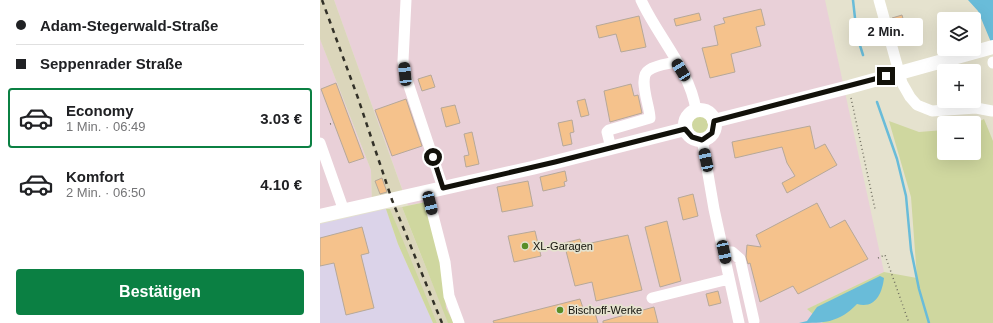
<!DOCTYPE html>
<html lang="de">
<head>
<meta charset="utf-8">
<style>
  body { margin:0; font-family:Helvetica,sans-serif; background:#f6f6f6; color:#202124; height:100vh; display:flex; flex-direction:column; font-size:15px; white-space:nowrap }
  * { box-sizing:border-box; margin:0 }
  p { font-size:13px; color:#757577 }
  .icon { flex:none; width:22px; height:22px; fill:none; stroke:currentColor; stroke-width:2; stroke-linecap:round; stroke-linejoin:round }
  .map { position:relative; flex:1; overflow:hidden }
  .details { display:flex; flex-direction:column; background:#fff; width:320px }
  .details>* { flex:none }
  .guide { display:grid; align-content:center; height:88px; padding:0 16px; background:#fff }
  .controls { position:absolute; left:617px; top:12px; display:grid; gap:8px }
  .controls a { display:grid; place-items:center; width:44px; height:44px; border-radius:4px; background:#fff; box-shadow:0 4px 16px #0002; font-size:20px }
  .end { position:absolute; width:18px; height:18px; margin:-9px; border:5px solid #12110a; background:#fff; box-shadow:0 0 0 2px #fff }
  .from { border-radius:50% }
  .bubble { position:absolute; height:28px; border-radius:4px; background:#fff; box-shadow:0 4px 16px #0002; font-size:13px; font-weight:800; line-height:28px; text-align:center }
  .car { position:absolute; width:12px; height:24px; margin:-12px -6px; border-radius:5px; box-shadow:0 0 3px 1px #0007; background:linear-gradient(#222 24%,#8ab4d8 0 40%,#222 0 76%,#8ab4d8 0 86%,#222 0) }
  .guide b { display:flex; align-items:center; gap:14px; height:38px; font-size:15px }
  .guide b+b { border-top:1px solid #e0e0e0 }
  .guide i { width:10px; height:10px; background:#202124 }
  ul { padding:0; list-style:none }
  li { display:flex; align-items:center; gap:12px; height:60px; margin:0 8px 6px; padding:0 8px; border:2px solid transparent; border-radius:4px }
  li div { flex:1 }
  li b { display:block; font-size:15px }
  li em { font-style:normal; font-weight:800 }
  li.on { border-color:#0b8043 }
  li>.icon { width:36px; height:36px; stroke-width:1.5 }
  .primary-button { display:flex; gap:8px; margin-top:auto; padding:8px 16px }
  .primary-button a { flex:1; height:46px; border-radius:4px; background:#0b8043; color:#fff; font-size:16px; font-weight:800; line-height:46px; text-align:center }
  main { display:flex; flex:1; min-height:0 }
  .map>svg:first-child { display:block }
  .commercial { fill:#dbd3e9 }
  .industrial { fill:#e9d0d8 }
  .built { fill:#dbd6bb }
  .green { fill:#cfd79f }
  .water { fill:#69bcd9 }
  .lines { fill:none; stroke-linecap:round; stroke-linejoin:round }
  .stream { stroke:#69bcd9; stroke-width:2.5 }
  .building { fill:#f5c28c; stroke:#b6a899 }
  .path { stroke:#716f62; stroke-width:1.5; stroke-dasharray:1 3; stroke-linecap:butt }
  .minor { stroke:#fff; stroke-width:11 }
  .major { stroke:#fff; stroke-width:14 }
  .rail { stroke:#333128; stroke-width:2.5; stroke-dasharray:5 5; stroke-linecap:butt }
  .route { stroke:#12110a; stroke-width:5 }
  .poi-dot { fill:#598e27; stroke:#e5e2ce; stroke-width:1.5 }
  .labels { text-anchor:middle; stroke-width:3.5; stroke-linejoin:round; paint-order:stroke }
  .poi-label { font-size:11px; fill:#12110a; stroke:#e5e2ce; text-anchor:start }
</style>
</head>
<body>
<main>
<section class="details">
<div class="guide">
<b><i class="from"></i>Adam-Stegerwald-Straße</b>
<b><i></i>Seppenrader Straße</b>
</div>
<ul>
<li class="on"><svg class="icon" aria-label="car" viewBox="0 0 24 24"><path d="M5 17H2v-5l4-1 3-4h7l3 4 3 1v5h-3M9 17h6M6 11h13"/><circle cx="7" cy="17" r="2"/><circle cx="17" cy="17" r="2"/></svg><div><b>Economy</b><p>1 Min. · 06:49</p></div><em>3.03 €</em></li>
<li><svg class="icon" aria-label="car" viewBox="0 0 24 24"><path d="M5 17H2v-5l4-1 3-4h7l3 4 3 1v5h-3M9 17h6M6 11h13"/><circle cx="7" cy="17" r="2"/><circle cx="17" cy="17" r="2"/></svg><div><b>Komfort</b><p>2 Min. · 06:50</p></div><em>4.10 €</em></li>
</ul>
<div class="primary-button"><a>Bestätigen</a></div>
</section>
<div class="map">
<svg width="673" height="323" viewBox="0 0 673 323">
  <rect width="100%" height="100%" fill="#e5e2ce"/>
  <!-- commercial -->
  <path class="commercial" d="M66,209L78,244L113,323H0V224Z"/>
  <!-- industrial -->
  <path class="industrial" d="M14,0H505L564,272L487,309L503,323H134L126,308L123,266L106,202L88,205Z
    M0,39L51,170L52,202L0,215Z"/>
  <!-- built -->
  <path class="built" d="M0,0H14L83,192L52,202L51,170L0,39Z
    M82,207L100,253L129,323H117L89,258L70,209Z"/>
  <!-- green -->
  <path class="green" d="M369 125a10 10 0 1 1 20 0a10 10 0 1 1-20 0Z
    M664,119L673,141V323H503L487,309L564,272L597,278L591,197L569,121L599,132L624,130V153H654V124Z
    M106,202L123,266L126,308L134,323H128L82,207Z
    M66,209H70L117,323H113L78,244Z"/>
  <!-- water -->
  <path class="water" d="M648,0H673V47L658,11Z
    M560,276L564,278C562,294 555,309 537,304C519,323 504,323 479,323L487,321L497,307Z"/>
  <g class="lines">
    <!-- stream -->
    <path class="stream" d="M533,0L537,36L543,55
      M557,102L577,159L586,196L591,250L599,289L609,323"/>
  </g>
  <!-- building -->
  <path class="building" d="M441,9L445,25L436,27L441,46L411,54L415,72L390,78L382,48L398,45L394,26L405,23L403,18Z
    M379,13L381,20L356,26L354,19Z
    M582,15L586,29L576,32L572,18Z
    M319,16L326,47L301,52L296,34L279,38L276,26Z
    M111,75L115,87L102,91L98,79Z
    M16,83L44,158L29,163L1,89Z
    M311,84L314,96L318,95L322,113L290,122L284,91Z
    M86,99L102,146L72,156L55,110Z
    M265,99L269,115L261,117L257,101Z
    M135,105L140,123L126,127L121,108Z
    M252,120L254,132L250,133L252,144L243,146L238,123Z
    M490,126L495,149L505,144L517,165L467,193L462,183L475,176L467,163L462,147L415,158L412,142Z
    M152,132L159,164L146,167L144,156L149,155L144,134Z
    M245,171L247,181L244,182L245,186L223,191L220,177Z
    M62,178L67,192L60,194L55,181Z
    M208,181L213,206L182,212L177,187Z
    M373,194L378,216L363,220L358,198Z
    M497,203L510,228L525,220L548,259L478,294L473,286L440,302L430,263L428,264L426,257L427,245L441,247L436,235Z
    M347,221L361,281L340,287L325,227Z
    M42,227L49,253L41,255L54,308L26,315L14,263L0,266V238Z
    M215,231L221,256L194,262L188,236Z
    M308,235L322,290L276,301L272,282L255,286L244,243L260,239L262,245Z
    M398,291L401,303L389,306L386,294Z
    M260,299L264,311L274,309L278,323H174L173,321Z
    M334,307L338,323H283V321Z"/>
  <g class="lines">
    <!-- path -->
    <path class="path" d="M531,98L555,209
      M10,124L14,123
      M558,258L565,255L589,323"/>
    <!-- minor -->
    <path class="minor" d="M86,0L83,61L85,74L123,188
      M321,0C338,37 370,70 376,110
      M559,0L582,83L590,97L597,105L612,111L656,108L672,111
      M673,62V63
      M382,139L394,209L419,323
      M0,143L24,211
      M291,148L287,132L289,130L330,118C330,106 317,77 329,70C336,65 348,64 356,62
      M107,192L125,262L129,296L139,323
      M404,252H412L420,259L434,321
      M332,298L409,279"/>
    <!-- major -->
    <path class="major" d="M365 125a15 15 0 1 1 30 0a15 15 0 1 1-30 0Z
      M394,121L529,87L673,47
      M0,216L212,168L365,129"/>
    <!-- rail -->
    <path class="rail" d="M2,0L38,98L72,200L122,323"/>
  </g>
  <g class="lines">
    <!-- route -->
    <path class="route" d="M113,157L123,188L235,162L365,129L372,137L382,140L392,133L394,121L566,76"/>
  </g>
  <!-- markers -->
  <g class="poi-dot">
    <circle cx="205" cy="246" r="4"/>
    <circle cx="240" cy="310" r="4"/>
  </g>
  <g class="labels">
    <!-- poi labels -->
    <g class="poi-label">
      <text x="213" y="250">XL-Garagen</text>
      <text x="248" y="314">Bischoff-Werke</text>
    </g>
  </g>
</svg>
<div class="controls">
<a><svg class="icon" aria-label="layers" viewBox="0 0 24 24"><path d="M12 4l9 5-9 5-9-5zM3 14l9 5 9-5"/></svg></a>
<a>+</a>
<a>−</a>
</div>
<i class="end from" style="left:113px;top:157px"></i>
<i class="end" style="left:566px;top:76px"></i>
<div class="bubble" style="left:529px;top:18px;width:74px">2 Min.</div>
<i class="car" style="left:361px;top:70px;rotate:329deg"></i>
<i class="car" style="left:85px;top:74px;rotate:354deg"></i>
<i class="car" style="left:386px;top:160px;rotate:348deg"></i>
<i class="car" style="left:110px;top:203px;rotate:166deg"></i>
<i class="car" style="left:404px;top:252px;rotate:168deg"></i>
</div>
</main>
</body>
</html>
